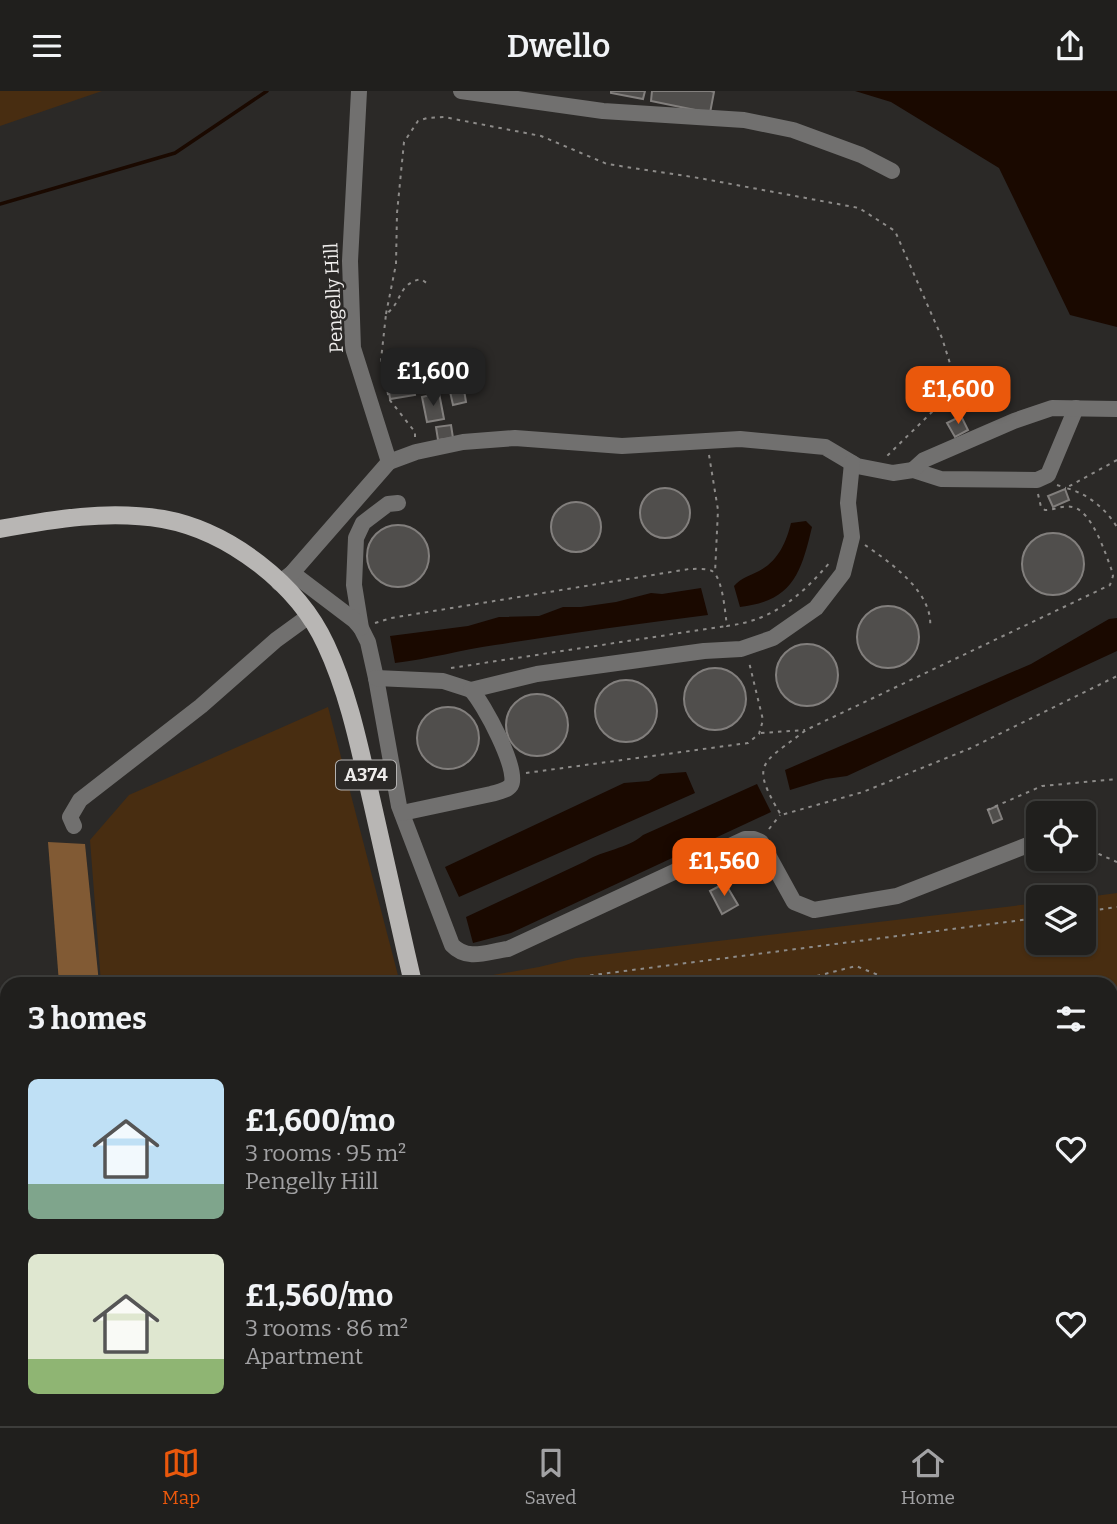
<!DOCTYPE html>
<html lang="en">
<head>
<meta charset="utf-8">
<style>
	:root { --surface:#201f1d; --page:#2d2c2a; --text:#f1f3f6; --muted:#a2a2a4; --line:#3d3d3b; --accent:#ea580c }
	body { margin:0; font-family:Bitter,serif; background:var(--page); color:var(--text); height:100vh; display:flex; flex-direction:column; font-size:26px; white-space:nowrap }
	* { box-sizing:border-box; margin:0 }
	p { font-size:23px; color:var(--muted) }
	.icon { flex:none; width:38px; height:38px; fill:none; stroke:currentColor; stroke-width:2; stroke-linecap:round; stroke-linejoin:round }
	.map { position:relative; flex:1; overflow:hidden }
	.sheet { position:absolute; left:0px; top:886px; width:1118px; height:450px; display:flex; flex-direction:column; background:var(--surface); border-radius:21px 21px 0 0; box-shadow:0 2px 5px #0004,0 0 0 2px var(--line) }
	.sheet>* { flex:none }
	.controls { position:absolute; left:1026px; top:710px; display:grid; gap:14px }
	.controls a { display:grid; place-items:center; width:70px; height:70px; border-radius:10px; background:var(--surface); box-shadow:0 2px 5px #0004,0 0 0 2px var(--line); font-size:35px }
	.price { position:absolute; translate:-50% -60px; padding:0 16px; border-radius:14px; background:var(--accent); color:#fff; font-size:23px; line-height:46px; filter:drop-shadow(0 2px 4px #0008) }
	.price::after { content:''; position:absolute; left:50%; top:42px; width:21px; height:16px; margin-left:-10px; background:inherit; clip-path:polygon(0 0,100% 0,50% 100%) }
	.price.current { background:#222; color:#fff }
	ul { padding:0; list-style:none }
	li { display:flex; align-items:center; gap:21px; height:175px; padding:0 28px }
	li span { display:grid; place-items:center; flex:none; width:196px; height:140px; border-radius:10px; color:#555 }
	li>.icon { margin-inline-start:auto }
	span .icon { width:84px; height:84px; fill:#fffc; stroke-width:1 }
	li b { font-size:30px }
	h2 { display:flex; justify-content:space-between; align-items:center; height:84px; padding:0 28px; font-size:30px }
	header { display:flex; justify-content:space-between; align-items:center; height:91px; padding:0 28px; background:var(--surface); font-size:32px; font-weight:600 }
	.tabs { display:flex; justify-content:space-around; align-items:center; height:98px; border-top:2px solid var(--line); background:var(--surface); font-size:19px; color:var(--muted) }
	.tabs a { display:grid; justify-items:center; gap:4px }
	.tabs .current { color:var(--accent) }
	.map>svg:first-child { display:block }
</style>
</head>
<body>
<header><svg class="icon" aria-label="menu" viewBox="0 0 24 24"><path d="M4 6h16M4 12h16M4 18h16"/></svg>Dwello<svg class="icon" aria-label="share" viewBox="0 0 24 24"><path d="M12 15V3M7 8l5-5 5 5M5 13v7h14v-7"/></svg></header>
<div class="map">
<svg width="1117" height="1335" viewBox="0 0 1117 1335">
	<rect width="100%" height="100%" fill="#2b2927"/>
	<g fill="#482d11">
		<polygon points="0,0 102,0 0,35"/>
		<polygon points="328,616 400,892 101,892 90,749 129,704"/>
		<polygon points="1117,802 1117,1178 1111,1171 1111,892 447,892 539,876 576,867 1038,812 1038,852 1083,852 1083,807 1080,807"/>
		<polygon points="685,1328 848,1328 858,1335 683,1335"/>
	</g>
	<g fill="#815a34">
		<polygon points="48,751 85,753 99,892 59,892"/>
		<polygon points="0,985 7,988 7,1066 0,1067"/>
		<polygon points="67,1328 174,1328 174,1335 69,1335"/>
	</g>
	<g fill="#1a0900">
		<polygon points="855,0 1117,0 1117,236 1070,224 999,77 891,11"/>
		<path d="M806 430 812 436C801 482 793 510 740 516L734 495C741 487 751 484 759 480 778 470 786 452 791 432Z"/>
		<path d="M701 497 708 524C636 533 566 543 495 554 461 559 429 568 395 572L390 545 468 535 499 526 539 525 563 516H581L616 511 651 502 662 503Z"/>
		<polygon points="1117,527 1117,560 847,685 826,688 790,699 785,679 1031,573 1109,528"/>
		<polygon points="686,681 695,702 459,806 445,776 624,692 649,690 660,683"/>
		<path d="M757 693 771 721 511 842 473 852 466 826 586 770C603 759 627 758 643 744Z"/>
	</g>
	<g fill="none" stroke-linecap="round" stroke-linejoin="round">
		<g stroke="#1a0900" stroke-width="3.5">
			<polyline points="0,113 175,62 267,0"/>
			<polyline points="0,1022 7,1027"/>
			<polyline points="124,1328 125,1335"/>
		</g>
	</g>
	<g fill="#504e4c" stroke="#827f7d" stroke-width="2">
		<polygon points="611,0 645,0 643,8 611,2"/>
		<polygon points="652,0 711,0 714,1 710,22 651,10"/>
		<polygon points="440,280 442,287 420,292 419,286"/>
		<polygon points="396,291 396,294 406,293 407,298 414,297 415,304 390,308 388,293"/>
		<polygon points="463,293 466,311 453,314 449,296"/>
		<polygon points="439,302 444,328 427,331 422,306"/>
		<polygon points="961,325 968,339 955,346 947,332"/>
		<polygon points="451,334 453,347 438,349 436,336"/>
		<circle cx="665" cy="422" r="25"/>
		<polygon points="1065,398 1069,409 1053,416 1048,405"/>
		<circle cx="576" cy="436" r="25"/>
		<circle cx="398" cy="465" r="31"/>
		<circle cx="1053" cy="473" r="31"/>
		<circle cx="888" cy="546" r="31"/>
		<circle cx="807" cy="584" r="31"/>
		<circle cx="715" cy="608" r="31"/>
		<circle cx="626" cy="620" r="31"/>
		<circle cx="537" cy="634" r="31"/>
		<circle cx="448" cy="647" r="31"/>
		<polygon points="997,715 1002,728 993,732 988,719"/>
		<polygon points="725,792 738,814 722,823 710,800"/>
		<polygon points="533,1328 558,1328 557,1335 533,1335"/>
		<polygon points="568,1328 644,1328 643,1335 563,1335 563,1332 568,1332"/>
		<polygon points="949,1328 961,1328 963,1335 935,1335 934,1331"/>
		<polygon points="1009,1328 1034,1328 1044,1335 1019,1335"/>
	</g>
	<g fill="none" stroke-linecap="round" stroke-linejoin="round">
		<g stroke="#8d8b89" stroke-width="2" stroke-dasharray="3.5 5" stroke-linecap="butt">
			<polyline points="386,223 396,173 397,122 404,51 418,30 427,27 444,26 541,45 607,73 699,87 859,117 895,140 942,247 953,282 946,305 935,318 886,366"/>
			<path d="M415 346V341L389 308 381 269 386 223C403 211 397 193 421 188L428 193"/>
			<polyline points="709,364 718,419 715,482"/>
			<path d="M1117 369 1066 397C1088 403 1105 417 1117 436"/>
			<polyline points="1057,394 1066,397"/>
			<path d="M1038 403 1041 416 1045 419C1054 419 1063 414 1072 416 1092 419 1106 464 1112 480L1113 485 1110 494 806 639C762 673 749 671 781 724L863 701 971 657 1117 585"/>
			<path d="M865 454C891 472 934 502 930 537"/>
			<path d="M375 532 391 527 689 478C696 478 706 477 712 480 723 487 725 522 727 535 774 529 801 505 831 470"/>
			<polyline points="451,577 726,535"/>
			<polyline points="761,642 805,639"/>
			<polyline points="526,682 748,652 759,643 763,629 749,571"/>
			<polyline points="987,719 1042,695 1117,688"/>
			<polyline points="769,738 780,724"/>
			<polyline points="1083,756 1117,771"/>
			<polyline points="1083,821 1117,816"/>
			<polyline points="531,892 1038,827"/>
			<polyline points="637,892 657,887 666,892"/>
			<polyline points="708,892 712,889 726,886 772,889 809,887 856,875 898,892"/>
			<polyline points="1111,920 1117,922"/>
			<polyline points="0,971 7,974"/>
			<polyline points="1111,1045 1117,1045"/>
			<polyline points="0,1115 7,1110"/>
			<polyline points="1111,1136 1117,1136"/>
			<polyline points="1111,1156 1117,1161"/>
			<polyline points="151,1328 153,1335"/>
			<polyline points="662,1335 663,1328"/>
		</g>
		<g stroke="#71706f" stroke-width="16">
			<polyline points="461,0 603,20 744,29 793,39 861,64 892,80"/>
			<polyline points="389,371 416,361 463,351 515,347 622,355 740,348 825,356 857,375 893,382 913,379 941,388 1037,389 1048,384 1076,317"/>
			<polyline points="913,379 924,369 1014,330 1052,317 1117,318"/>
			<path d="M398 412 388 413 363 432 356 447 354 494 361 537 368 551 376 587 399 715 452 854C468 871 489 860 508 858L745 748H754L761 751 794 811 814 819 897 805 1038 750"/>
			<polyline points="292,482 354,529 361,537"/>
			<polyline points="279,492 292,482 389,371 353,257 350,170 359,0"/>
			<polyline points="376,587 443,590 471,599"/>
			<path d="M402 722 491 703C497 701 507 700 511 694 520 680 483 611 471 599L537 583 704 560 741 558 773 547 816 517 843 482 852 446 848 412 852 372"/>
			<polyline points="74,735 70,726 80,709 201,615 276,549 309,525"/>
			<polyline points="0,1254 5,1255 7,1267"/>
			<polyline points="1111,1286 1117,1289"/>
			<polyline points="0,1327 13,1335"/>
			<polyline points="981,1329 990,1335"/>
			<polyline points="242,1335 243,1329"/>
		</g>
		<g stroke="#b8b6b4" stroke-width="18">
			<path d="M0 438C54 428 108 419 163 428 229 440 298 493 326 554 349 603 360 659 372 711 386 772 399 832 413 892"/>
			<polyline points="859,1328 869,1335"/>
		</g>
	</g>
	<g text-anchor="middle" stroke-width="5" stroke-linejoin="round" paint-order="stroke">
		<rect fill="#2b2927" stroke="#b4b2b1" stroke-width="2" x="336" y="669.5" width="60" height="29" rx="5"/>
		<g font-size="18" font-weight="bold" fill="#efedec">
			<text x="366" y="690">A374</text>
		</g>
		<g font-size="19" fill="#efedec" stroke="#2b2927">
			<text transform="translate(333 207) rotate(-93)" y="7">Pengelly Hill</text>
		</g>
	</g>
</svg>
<div class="controls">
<a><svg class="icon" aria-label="locate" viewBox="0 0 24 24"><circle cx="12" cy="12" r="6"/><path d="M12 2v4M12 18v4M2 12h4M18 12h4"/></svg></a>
<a><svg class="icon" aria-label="layers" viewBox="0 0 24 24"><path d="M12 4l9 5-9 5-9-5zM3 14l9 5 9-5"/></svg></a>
</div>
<b class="price current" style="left:433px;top:317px">£1,600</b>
<b class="price" style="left:958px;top:335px">£1,600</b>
<b class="price" style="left:724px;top:807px">£1,560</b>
<section class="sheet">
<h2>3 homes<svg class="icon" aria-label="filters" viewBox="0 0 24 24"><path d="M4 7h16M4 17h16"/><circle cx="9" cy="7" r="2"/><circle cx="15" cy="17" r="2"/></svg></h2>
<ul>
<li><span style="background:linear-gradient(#bfe0f5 75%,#7fa58c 0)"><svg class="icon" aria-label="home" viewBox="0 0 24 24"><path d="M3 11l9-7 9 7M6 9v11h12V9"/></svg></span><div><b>£1,600/mo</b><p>3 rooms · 95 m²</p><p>Pengelly Hill</p></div><svg class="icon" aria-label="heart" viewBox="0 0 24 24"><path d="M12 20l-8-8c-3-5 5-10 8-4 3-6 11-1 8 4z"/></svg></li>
<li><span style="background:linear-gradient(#dfe7d0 75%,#8fb573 0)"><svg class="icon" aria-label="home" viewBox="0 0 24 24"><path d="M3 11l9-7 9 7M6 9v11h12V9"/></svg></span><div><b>£1,560/mo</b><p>3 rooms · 86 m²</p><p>Apartment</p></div><svg class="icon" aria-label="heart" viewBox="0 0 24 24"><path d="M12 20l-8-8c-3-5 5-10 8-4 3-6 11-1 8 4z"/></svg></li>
</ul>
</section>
</div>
<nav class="tabs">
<a class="current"><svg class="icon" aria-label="map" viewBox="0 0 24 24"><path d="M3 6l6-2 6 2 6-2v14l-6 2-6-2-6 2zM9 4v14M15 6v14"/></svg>Map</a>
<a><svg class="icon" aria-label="saved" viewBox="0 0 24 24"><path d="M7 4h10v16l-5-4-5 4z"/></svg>Saved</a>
<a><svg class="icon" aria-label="home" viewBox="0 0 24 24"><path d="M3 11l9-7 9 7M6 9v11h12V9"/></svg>Home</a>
</nav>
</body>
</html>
